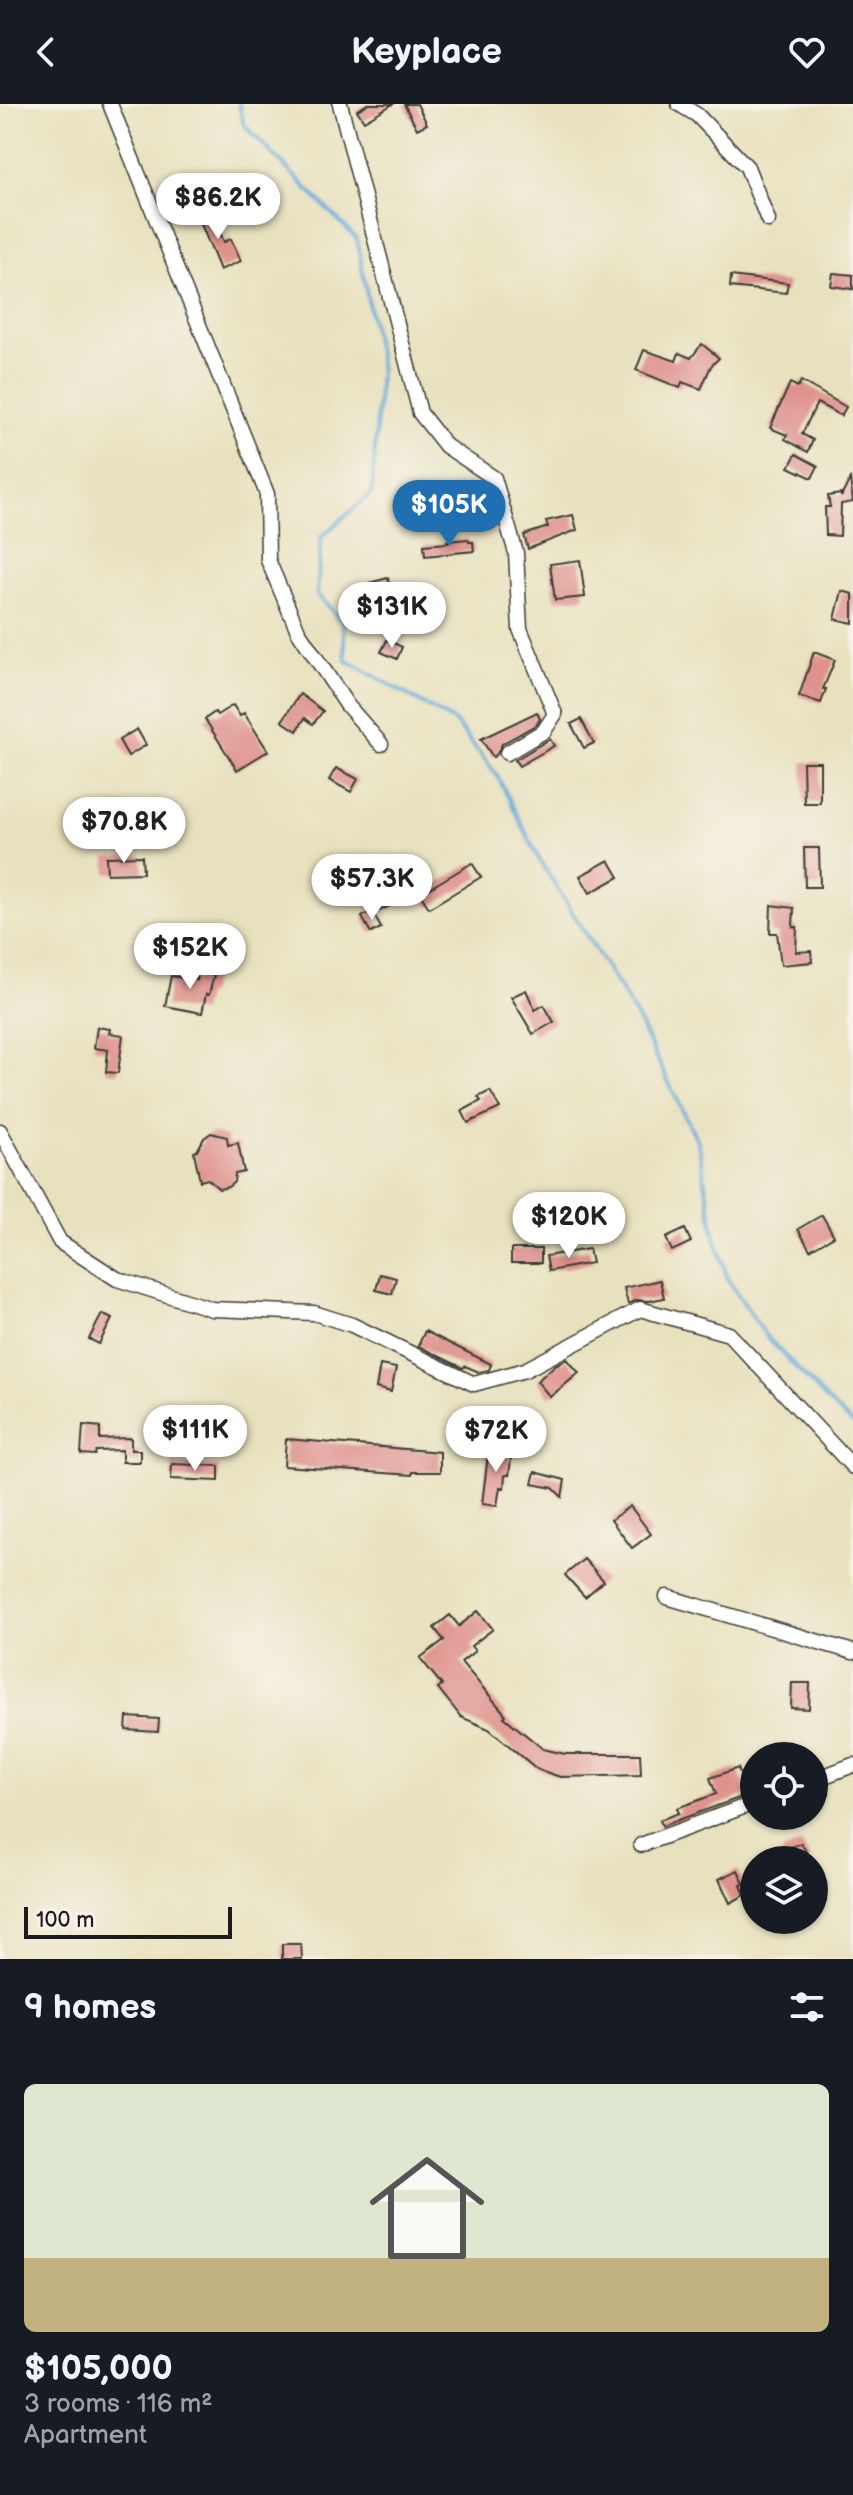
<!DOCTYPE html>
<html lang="en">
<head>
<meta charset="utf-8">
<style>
	:root { --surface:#171b24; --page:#242831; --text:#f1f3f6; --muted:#9ea1a6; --line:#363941; --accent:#1f6fb2 }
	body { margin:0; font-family:"Balsamiq Sans",sans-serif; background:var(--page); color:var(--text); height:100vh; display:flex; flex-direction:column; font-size:30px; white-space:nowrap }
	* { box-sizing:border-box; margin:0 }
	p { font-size:26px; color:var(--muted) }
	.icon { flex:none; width:44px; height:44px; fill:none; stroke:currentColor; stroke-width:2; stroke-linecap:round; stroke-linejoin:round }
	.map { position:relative; height:1855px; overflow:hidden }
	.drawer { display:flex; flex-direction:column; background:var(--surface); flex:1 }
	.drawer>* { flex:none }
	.buttons { position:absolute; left:740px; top:1638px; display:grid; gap:16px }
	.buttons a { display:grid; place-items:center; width:88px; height:88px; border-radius:50%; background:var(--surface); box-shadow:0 2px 6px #0004; font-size:40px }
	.scale { position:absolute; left:24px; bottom:20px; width:208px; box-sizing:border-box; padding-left:8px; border:4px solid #1c1c1c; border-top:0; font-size:22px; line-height:28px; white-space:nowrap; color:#1c1c1c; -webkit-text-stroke:6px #f7f3e8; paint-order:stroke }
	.price { position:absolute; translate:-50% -68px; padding:0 18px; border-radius:28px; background:#fff; color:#222; font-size:26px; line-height:52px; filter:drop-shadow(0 2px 4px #0008) }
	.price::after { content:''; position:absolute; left:50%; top:48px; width:24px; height:18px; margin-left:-12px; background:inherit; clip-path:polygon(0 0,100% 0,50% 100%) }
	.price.active { background:var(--accent); color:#fff }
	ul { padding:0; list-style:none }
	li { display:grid; align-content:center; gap:16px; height:424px; padding:0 24px }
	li+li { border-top:2px solid var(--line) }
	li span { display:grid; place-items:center; height:248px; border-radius:12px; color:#555 }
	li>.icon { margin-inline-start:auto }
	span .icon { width:144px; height:144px; fill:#fffc; stroke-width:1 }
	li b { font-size:34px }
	h2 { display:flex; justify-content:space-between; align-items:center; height:96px; padding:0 24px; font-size:34px }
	header { display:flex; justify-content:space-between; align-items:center; height:104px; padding:0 24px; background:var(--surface); font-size:36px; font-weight:700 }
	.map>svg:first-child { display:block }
</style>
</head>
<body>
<header><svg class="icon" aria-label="back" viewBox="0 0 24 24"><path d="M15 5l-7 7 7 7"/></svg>Keyplace<svg class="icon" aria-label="heart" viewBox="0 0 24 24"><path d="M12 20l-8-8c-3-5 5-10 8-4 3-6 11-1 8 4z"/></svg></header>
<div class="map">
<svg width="853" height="1855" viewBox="0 0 853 1855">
	<rect width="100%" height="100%" fill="#f7f3e8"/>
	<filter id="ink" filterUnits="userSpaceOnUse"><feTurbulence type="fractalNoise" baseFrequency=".0125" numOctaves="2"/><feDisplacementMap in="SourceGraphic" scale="16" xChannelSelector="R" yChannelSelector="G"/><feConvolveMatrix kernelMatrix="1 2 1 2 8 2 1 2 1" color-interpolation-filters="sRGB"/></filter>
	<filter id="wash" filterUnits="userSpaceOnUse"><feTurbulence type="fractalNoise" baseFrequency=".006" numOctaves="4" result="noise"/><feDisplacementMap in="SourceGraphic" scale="32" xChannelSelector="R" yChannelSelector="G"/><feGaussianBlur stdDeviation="1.8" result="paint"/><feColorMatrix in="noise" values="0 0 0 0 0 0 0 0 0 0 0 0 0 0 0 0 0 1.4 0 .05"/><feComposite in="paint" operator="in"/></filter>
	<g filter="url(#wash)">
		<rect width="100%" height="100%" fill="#e8e1be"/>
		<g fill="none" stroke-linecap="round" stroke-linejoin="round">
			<polyline stroke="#60a7d7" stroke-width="4" points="239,0 244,21 357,135 380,264 372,389 321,433 317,491 343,518 346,556 455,618 497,671 539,755 632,904 698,1038 715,1133 728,1176 766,1232 834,1303 853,1320"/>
		</g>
		<g id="blocks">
			<g fill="#df918c">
				<polygon points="368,0 393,0 364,17 357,6"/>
				<polygon points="404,0 417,0 427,20 417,25"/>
				<polygon points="209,103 224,138 231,135 241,157 220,166 196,108"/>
				<polygon points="833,169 853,171 853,185 831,182"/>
				<polygon points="731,172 788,179 786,189 730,183"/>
				<polygon points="702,240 719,254 711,262 701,285 682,278 680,284 636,266 644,246 676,257 679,249 691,254"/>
				<polygon points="801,277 846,303 841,312 817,299 802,330 813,336 808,348 785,335 787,331 770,324 790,279 798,283"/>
				<polygon points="796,350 818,362 812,374 789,363"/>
				<polygon points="850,375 853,398 841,400 840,432 826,431 825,403 830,403 828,392 841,390 841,393"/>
				<polygon points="573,411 577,426 528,445 524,431 548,423 546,417"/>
				<polygon points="468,435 469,438 473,438 474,447 425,452 424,441 448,439 447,437"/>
				<polygon points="580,456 585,493 555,496 550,460"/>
				<polygon points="388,474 397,518 363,524 359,504 375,501 369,479"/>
				<polygon points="842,487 853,490 853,519 835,515"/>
				<polygon points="387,536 402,543 397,555 381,548"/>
				<polygon points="814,548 835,556 823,585 826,585 821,599 799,592"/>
				<polygon points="300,590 323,607 313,620 305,614 297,627 282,617"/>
				<polygon points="233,601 240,612 244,609 268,647 237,666 205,615 215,608 217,611"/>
				<polygon points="537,608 540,615 537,620 502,640 497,650 493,653 481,635"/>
				<polygon points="581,615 594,639 584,644 571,620"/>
				<polygon points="137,625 146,641 128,652 119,636"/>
				<polygon points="550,635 554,642 519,662 515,656"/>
				<polygon points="803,658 820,658 820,699 804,699"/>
				<polygon points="336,664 358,675 351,688 329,676"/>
				<polygon points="125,701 127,709 141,706 145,722 118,729 112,704"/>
				<polygon points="804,744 819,744 820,783 805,783"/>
				<polygon points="142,752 143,769 107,770 106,753"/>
				<polygon points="609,756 619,773 590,789 580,772"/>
				<polygon points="472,759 481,773 429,804 420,790"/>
				<polygon points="387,780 393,795 388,797 390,802 377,808 369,787"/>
				<polygon points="771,801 794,804 793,823 797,823 796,848 811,847 812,858 781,861 777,829 770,829"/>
				<polygon points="372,807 381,824 371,829 362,813"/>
				<polygon points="199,863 215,867 209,891 206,890 202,909 165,902 171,872 197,876"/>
				<polygon points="526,886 535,906 544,901 554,918 533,930 511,893"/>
				<polygon points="97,923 110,925 109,929 123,931 118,969 106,968 108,946 94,944"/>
				<polygon points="490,987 500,1004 468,1019 462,1007 481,997 478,993"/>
				<polygon points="211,1029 227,1033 228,1041 238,1039 244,1068 235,1070 234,1078 228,1083 219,1085 208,1075 200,1077 194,1048 197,1047 204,1034"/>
				<polygon points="822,1111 834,1132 810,1146 798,1125"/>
				<polygon points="685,1125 691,1138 672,1147 666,1134"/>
				<rect x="511" y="1145" width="30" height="14"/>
				<polygon points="589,1145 592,1159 549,1167 546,1152"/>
				<polygon points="380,1170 396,1174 392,1190 376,1186"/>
				<polygon points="660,1176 664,1194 649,1197 636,1196 628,1200 624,1184"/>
				<polygon points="102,1210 112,1215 99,1240 89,1235"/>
				<polygon points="425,1227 491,1260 489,1266 479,1268 465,1262 463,1264 418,1242"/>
				<polygon points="567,1255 579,1269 550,1293 537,1277 555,1261"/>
				<polygon points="380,1261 396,1264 391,1288 376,1284"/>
				<polygon points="494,1309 513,1320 508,1330 488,1319"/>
				<polygon points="83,1321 100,1323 100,1335 131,1334 131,1346 140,1346 140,1358 122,1358 122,1346 96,1347 95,1351 81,1350"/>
				<polygon points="286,1335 440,1348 440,1368 412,1368 412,1371 284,1362"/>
				<polygon points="489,1343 512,1347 509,1371 505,1371 504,1384 500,1383 497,1402 482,1400"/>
				<polygon points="172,1360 219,1362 219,1377 171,1375"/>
				<polygon points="535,1368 565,1376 562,1393 553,1384 532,1380"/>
				<polygon points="630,1402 651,1430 632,1444 611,1416"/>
				<polygon points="584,1455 604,1477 585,1493 565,1471"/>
				<polygon points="478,1507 493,1525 471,1542 475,1547 461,1558 506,1611 504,1613 543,1645 565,1650 640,1650 641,1671 560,1673 537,1665 489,1625 461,1613 438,1584 442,1581 420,1554 444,1536 434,1524 450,1511 459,1522"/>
				<polygon points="792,1579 810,1579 809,1605 791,1604"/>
				<polygon points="127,1613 159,1615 158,1628 126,1626"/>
				<polygon points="738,1664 747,1691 662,1722 660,1716 679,1709 677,1704 716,1690 710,1674"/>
				<polygon points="801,1739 811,1756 785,1756 782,1747"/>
				<polygon points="738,1766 744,1780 741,1781 745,1791 730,1799 719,1775"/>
				<polygon points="282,1840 301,1840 302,1855 282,1855"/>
			</g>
		</g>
	</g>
	<g filter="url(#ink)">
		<use href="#blocks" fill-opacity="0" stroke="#3b3a34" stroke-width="2"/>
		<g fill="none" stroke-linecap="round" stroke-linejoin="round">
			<defs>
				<g id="street">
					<polyline points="110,0 267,390 268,456 298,527 347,601 381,640"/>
					<polyline points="340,0 420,309 446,342 494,374 516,449 520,525 555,610 544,627 507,649"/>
					<polyline points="679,0 697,11 747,63 768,116"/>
					<polyline points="0,1027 60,1138 117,1175 212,1205 314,1209 352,1221 474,1280 525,1266 640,1205 729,1230 853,1363"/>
					<polyline points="667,1493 853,1548"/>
					<polyline points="814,1676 853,1661"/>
					<polyline points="641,1741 754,1699"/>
				</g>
			</defs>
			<use href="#street" stroke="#3b3a34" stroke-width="17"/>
			<use href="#street" stroke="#fff" stroke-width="14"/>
		</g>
	</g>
</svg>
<div class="buttons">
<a><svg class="icon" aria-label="locate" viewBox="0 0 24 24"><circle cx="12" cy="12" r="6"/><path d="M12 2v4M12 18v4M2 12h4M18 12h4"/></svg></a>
<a><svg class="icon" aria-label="layers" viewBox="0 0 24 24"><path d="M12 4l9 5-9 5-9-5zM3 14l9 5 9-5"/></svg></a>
</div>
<div class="scale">100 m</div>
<b class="price" style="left:218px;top:137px">$86.2K</b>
<b class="price active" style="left:449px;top:444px">$105K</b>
<b class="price" style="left:392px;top:546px">$131K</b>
<b class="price" style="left:124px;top:761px">$70.8K</b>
<b class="price" style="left:372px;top:818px">$57.3K</b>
<b class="price" style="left:190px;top:887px">$152K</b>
<b class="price" style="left:569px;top:1156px">$120K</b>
<b class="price" style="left:195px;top:1369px">$111K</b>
<b class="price" style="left:496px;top:1370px">$72K</b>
</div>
<section class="drawer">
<h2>9 homes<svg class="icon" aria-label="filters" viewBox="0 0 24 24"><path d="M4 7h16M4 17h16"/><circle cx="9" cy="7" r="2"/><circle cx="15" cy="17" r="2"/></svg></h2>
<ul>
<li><span style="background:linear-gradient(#dfe7d0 70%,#c2b280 0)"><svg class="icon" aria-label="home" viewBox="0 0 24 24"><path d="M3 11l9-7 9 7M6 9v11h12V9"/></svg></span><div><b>$105,000</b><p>3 rooms · 116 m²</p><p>Apartment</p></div></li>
</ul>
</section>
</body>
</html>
